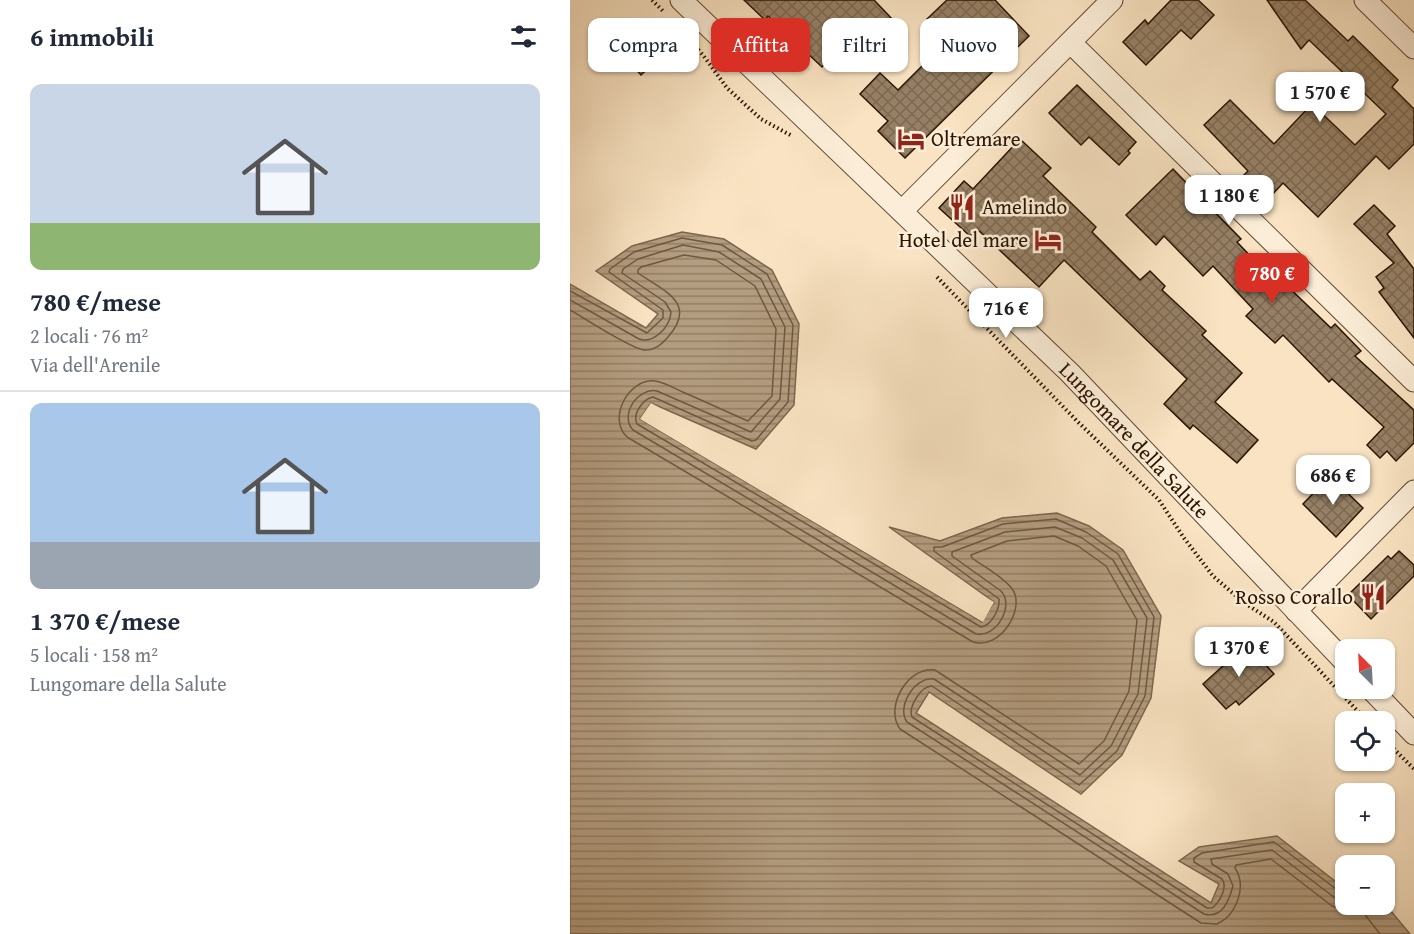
<!DOCTYPE html>
<html lang="it">
<head>
<meta charset="utf-8">
<style>
	:root { --surface:#fff; --page:#f6f6f7; --text:#1f2937; --muted:#747a83; --line:#e0e1e3; --accent:#d93025 }
	body { margin:0; font-family:"Gentium Book Plus",serif; background:var(--page); color:var(--text); height:100vh; display:flex; flex-direction:column; font-size:22px; white-space:nowrap }
	* { box-sizing:border-box; margin:0 }
	p { font-size:20px; color:var(--muted) }
	.icon { flex:none; width:33px; height:33px; fill:none; stroke:currentColor; stroke-width:2; stroke-linecap:round; stroke-linejoin:round }
	.map { position:relative; flex:1; overflow:hidden }
	.drawer { display:flex; flex-direction:column; background:var(--surface); width:570px }
	.drawer>* { flex:none }
	.top-card { position:absolute; left:18px; top:18px; width:570px; height:54px; display:flex; gap:12px }
	.needle { width:39px; rotate:336deg }
	.buttons { position:absolute; left:765px; top:639px; display:grid; gap:12px }
	.buttons a { display:grid; place-items:center; width:60px; height:60px; border-radius:12px; background:var(--surface); box-shadow:0 2px 4px #0004; font-size:30px }
	.price { position:absolute; translate:-50% -51px; padding:0 14px; border-radius:12px; background:#fff; color:#222; font-size:20px; line-height:39px; filter:drop-shadow(0 2px 3px #0008) }
	.price::after { content:''; position:absolute; left:50%; top:36px; width:18px; height:14px; margin-left:-9px; background:inherit; clip-path:polygon(0 0,100% 0,50% 100%) }
	.price.current { background:var(--accent); color:#fff }
	ul { padding:0; list-style:none }
	li { display:grid; align-content:center; gap:12px; height:318px; padding:0 30px }
	li+li { border-top:2px solid var(--line) }
	li span { display:grid; place-items:center; height:186px; border-radius:12px; color:#555 }
	li>.icon { margin-inline-start:auto }
	span .icon { width:108px; height:108px; fill:#fffc; stroke-width:1 }
	li b { font-size:26px }
	h2 { display:flex; justify-content:space-between; align-items:center; height:72px; padding:0 30px; font-size:26px }
	.pill { padding:0 21px; border-radius:12px; background:var(--surface); box-shadow:0 2px 4px #0004; font-size:21px; line-height:54px }
	.pill.current { background:var(--accent); color:#fff }
	main { display:flex; flex:1; min-height:0 }
	.map>svg:first-child { display:block }
</style>
</head>
<body>
<main>
<section class="drawer">
<h2>6 immobili<svg class="icon" aria-label="filters" viewBox="0 0 24 24"><path d="M4 7h16M4 17h16"/><circle cx="9" cy="7" r="2"/><circle cx="15" cy="17" r="2"/></svg></h2>
<ul>
<li><span style="background:linear-gradient(#c9d6e8 75%,#8fb573 0)"><svg class="icon" aria-label="home" viewBox="0 0 24 24"><path d="M3 11l9-7 9 7M6 9v11h12V9"/></svg></span><div><b>780 €/mese</b><p>2 locali · 76 m²</p><p>Via dell'Arenile</p></div></li>
<li><span style="background:linear-gradient(#a9c7e8 75%,#9aa5b1 0)"><svg class="icon" aria-label="home" viewBox="0 0 24 24"><path d="M3 11l9-7 9 7M6 9v11h12V9"/></svg></span><div><b>1 370 €/mese</b><p>5 locali · 158 m²</p><p>Lungomare della Salute</p></div></li>
</ul>
</section>
<div class="map">
<svg width="844" height="934" viewBox="0 0 844 934">
	<defs>
		<pattern id="water-rules" width="6" height="5" patternUnits="userSpaceOnUse" patternTransform="scale(1.5)"><rect width="6" height="5" fill="#b39d80"/><path d="M0 2.5h6" fill="none" stroke="#927f66"/></pattern>
		<pattern id="building-cross-hatch" width="8" height="8" patternUnits="userSpaceOnUse" patternTransform="scale(1.5)"><rect width="8" height="8" fill="#968065"/><path d="M0 0l8 8M0 8l8-8" fill="none" stroke="#7b6851"/></pattern>
	</defs>
	<rect width="100%" height="100%" fill="#f9e3c2"/>
	<filter id="stains"><feTurbulence type="fractalNoise" baseFrequency=".00333" numOctaves="4"/><feColorMatrix values="0 0 0 0 .2 0 0 0 0 .09 0 0 0 0 .02 0 0 0 .5 -.17"/></filter>
	<radialGradient id="worn" r=".72"><stop offset=".6" stop-color="#630" stop-opacity="0"/><stop offset="1" stop-color="#630" stop-opacity=".3"/></radialGradient>
	<polygon fill="url(#water-rules)" stroke="#7d664d" stroke-width="1.5" points="112,232 154,239 202,270 229,324 224,405 186,449 81,403 70,419 412,622 424,602 319,527 370,541 432,518 487,513 519,526 553,550 591,616 581,698 552,755 511,794 359,692 346,713 641,903 649,884 609,861 629,847 707,836 775,889 776,904 815,904 840,934 0,934 0,284 76,328 88,314 26,271 62,246"/>
	<polygon fill="#f9e3c2" points="81,403 104,416 82,407 74,418 411,618 420,603 397,587 424,602 413,622 70,419"/>
	<g fill="none" stroke-linecap="round" stroke-linejoin="round">
		<g stroke="#6f5840" stroke-width="1.5">
			<path d="M0 291 77 333 93 318V310L39 272 40 269 64 252 112 238 152 245 197 274 223 325 218 402 186 440 182 441 83 397C73 399 62 414 67 424L411 627C421 626 430 609 429 599L364 551V547H372L433 524 486 519 516 532 548 554 584 617 575 696 547 751 509 785 362 686C351 686 338 707 342 717L637 908H642C650 902 658 887 652 879L624 862V858L632 853 704 842 770 892 776 893"/>
			<path d="M0 300 69 339C84 344 100 327 101 312L95 302 52 273 53 269 68 259 113 245 149 252 191 279 215 327 210 399 181 432 87 391C68 387 49 415 63 430L406 634C426 638 445 606 431 591L382 556V552L435 532 485 527 512 538 543 560 577 618 568 694 541 746 510 775 364 679C345 676 326 707 337 722L634 914C652 919 659 901 663 886L658 874 642 864 641 859 702 850 765 898 776 900"/>
			<path d="M0 310C14 318 61 349 74 350 84 351 91 345 98 337 128 303 94 291 68 273V270L71 267 114 255 146 260 185 286 206 329 202 396 178 421C157 412 136 402 115 393 105 389 95 382 85 381 59 378 37 418 57 437L403 642C430 650 455 610 443 590 434 577 414 567 402 558L401 555 437 541 484 536 508 546 536 566 567 620 559 691 534 741 509 764 365 670C338 666 314 707 330 729L631 923 647 924C667 915 677 886 665 868L666 865 701 859 762 906 776 910 791 905 796 916 810 934"/>
		</g>
	</g>
	<g fill="url(#building-cross-hatch)" stroke="#2b1400" stroke-width="1.5">
		<polygon points="174,0 304,0 324,21 293,51 279,37 252,67 198,16 195,20"/>
		<polygon points="377,0 425,0 459,36 335,158 308,131 318,121 290,94 310,73 328,90 378,40 357,19"/>
		<polygon points="601,0 628,0 644,15 621,39 611,30 576,65 553,42 575,20 578,24"/>
		<polygon points="697,0 735,0 778,41 783,36 828,80 822,87 844,109 844,144 819,169 806,156 748,217 713,183 698,199 673,176 678,171 634,125 660,100 704,144 742,104 785,145 816,114 739,40 731,49"/>
		<polygon points="66,41 85,62 71,75 52,54"/>
		<polygon points="507,85 566,142 558,151 560,153 549,165 519,137 511,145 479,113"/>
		<polygon points="450,139 481,168 473,176 526,227 522,232 570,280 580,271 595,286 592,290 636,331 632,335 672,373 645,402 688,440 667,463 623,425 620,429 594,404 617,379 494,260 469,287 407,229 400,236 369,208 394,181 403,189"/>
		<polygon points="603,169 671,239 667,242 707,284 711,280 761,328 765,324 791,351 785,356 844,410 844,443 826,461 817,451 810,458 797,445 814,427 762,379 759,382 713,335 705,343 676,316 683,309 643,266 633,276 594,236 586,245 556,215"/>
		<polygon points="804,205 825,226 817,234 844,269 844,338 809,292 814,288 806,277 824,263 784,224"/>
		<polygon points="760,476 793,508 766,537 733,504"/>
		<polygon points="829,551 844,565 844,576 801,619 778,595 818,556 821,559"/>
		<polygon points="677,644 704,674 669,705 666,701 656,709 633,684"/>
	</g>
	<g fill="none" stroke-linecap="round" stroke-linejoin="round">
		<defs>
			<g id="minor">
				<path id="s1" d="M111 0 500 373 776 663"/>
				<polyline points="795,0 844,48"/>
				<polyline points="501,43 844,381"/>
				<polyline points="332,211 542,0"/>
				<polyline points="726,611 844,491"/>
				<polyline points="800,688 844,734"/>
			</g>
		</defs>
		<use href="#minor" stroke="#5e4830" stroke-width="23"/>
		<g stroke="#2b1400" stroke-width="4" stroke-dasharray="1.5 3" stroke-linecap="butt">
			<polyline points="82,0 94,12"/>
			<polyline points="113,33 133,55 157,88 191,119 222,136"/>
			<polyline points="367,277 508,422 589,500 614,538 643,576 673,602 704,622 798,722"/>
			<polyline points="814,739 844,769"/>
		</g>
		<use href="#minor" stroke="#fbedd7" stroke-width="21"/>
	</g>
	<defs>
		<symbol id="hotel-bare" viewBox="-9 -9 18 18"><path d="M-6-4.5h1.5V1H6V5H4.5V3h-9V5H-6ZM-4 0a1.8 1.8 0 1 1 3.6 0ZM.5 0V-2.5h3Q6-2.5 6 0Z" fill="#8f2418" stroke="#fbedd7" stroke-width="2.5" paint-order="stroke"/></symbol>
		<symbol id="restaurant-bare" viewBox="-9 -9 18 18"><path d="M-5-6h1v4h1v-4h1v4h1v-4h1v5L-1.5 .5V6h-2V.5L-5-1ZM5-6V6H3V1.5H1.5Q1.5-4 5-6Z" fill="#8f2418" stroke="#fbedd7" stroke-width="2.5" paint-order="stroke"/></symbol>
	</defs>
	<g fill-rule="evenodd">
		<use href="#hotel-bare" x="322" y="120" width="38" height="38"/>
		<use href="#restaurant-bare" x="373" y="188" width="38" height="38"/>
		<use href="#hotel-bare" x="459" y="221" width="38" height="38"/>
		<use href="#restaurant-bare" x="784" y="578" width="38" height="38"/>
	</g>
	<g text-anchor="middle" stroke-width="5" stroke-linejoin="round" paint-order="stroke">
		<g font-size="21" fill="#2b1400" stroke="#fbedd7" text-anchor="start">
			<text x="361" y="146">Oltremare</text>
			<text x="412" y="214">Amelindo</text>
			<text x="458" y="247" text-anchor="end">Hotel del mare</text>
			<text x="783" y="604" text-anchor="end">Rosso Corallo</text>
		</g>
		<g font-size="21" fill="#2b1400" stroke="#fbedd7">
			<text dy="7" stroke="none"><textPath href="#s1" startOffset="632">Lungomare della Salute</textPath></text>
		</g>
	</g>
	<rect width="100%" height="100%" filter="url(#stains)"/>
	<rect width="100%" height="100%" fill="url(#worn)"/>
</svg>
<div class="buttons">
<a><svg class="needle" viewBox="-14 -14 28 28"><path d="M0-13l5 13h-10z" fill="#e53935"/><path d="M0 13l5-13h-10z" fill="#747a83"/></svg></a>
<a><svg class="icon" aria-label="locate" viewBox="0 0 24 24"><circle cx="12" cy="12" r="6"/><path d="M12 2v4M12 18v4M2 12h4M18 12h4"/></svg></a>
<a>+</a>
<a>−</a>
</div>
<b class="price" style="left:750px;top:123px">1 570 €</b>
<b class="price" style="left:659px;top:226px">1 180 €</b>
<b class="price current" style="left:702px;top:304px">780 €</b>
<b class="price" style="left:436px;top:339px">716 €</b>
<b class="price" style="left:763px;top:506px">686 €</b>
<b class="price" style="left:669px;top:678px">1 370 €</b>
<div class="top-card">
<a class="pill">Compra</a>
<a class="pill current">Affitta</a>
<a class="pill">Filtri</a>
<a class="pill">Nuovo</a>
</div>
</div>
</main>
</body>
</html>
